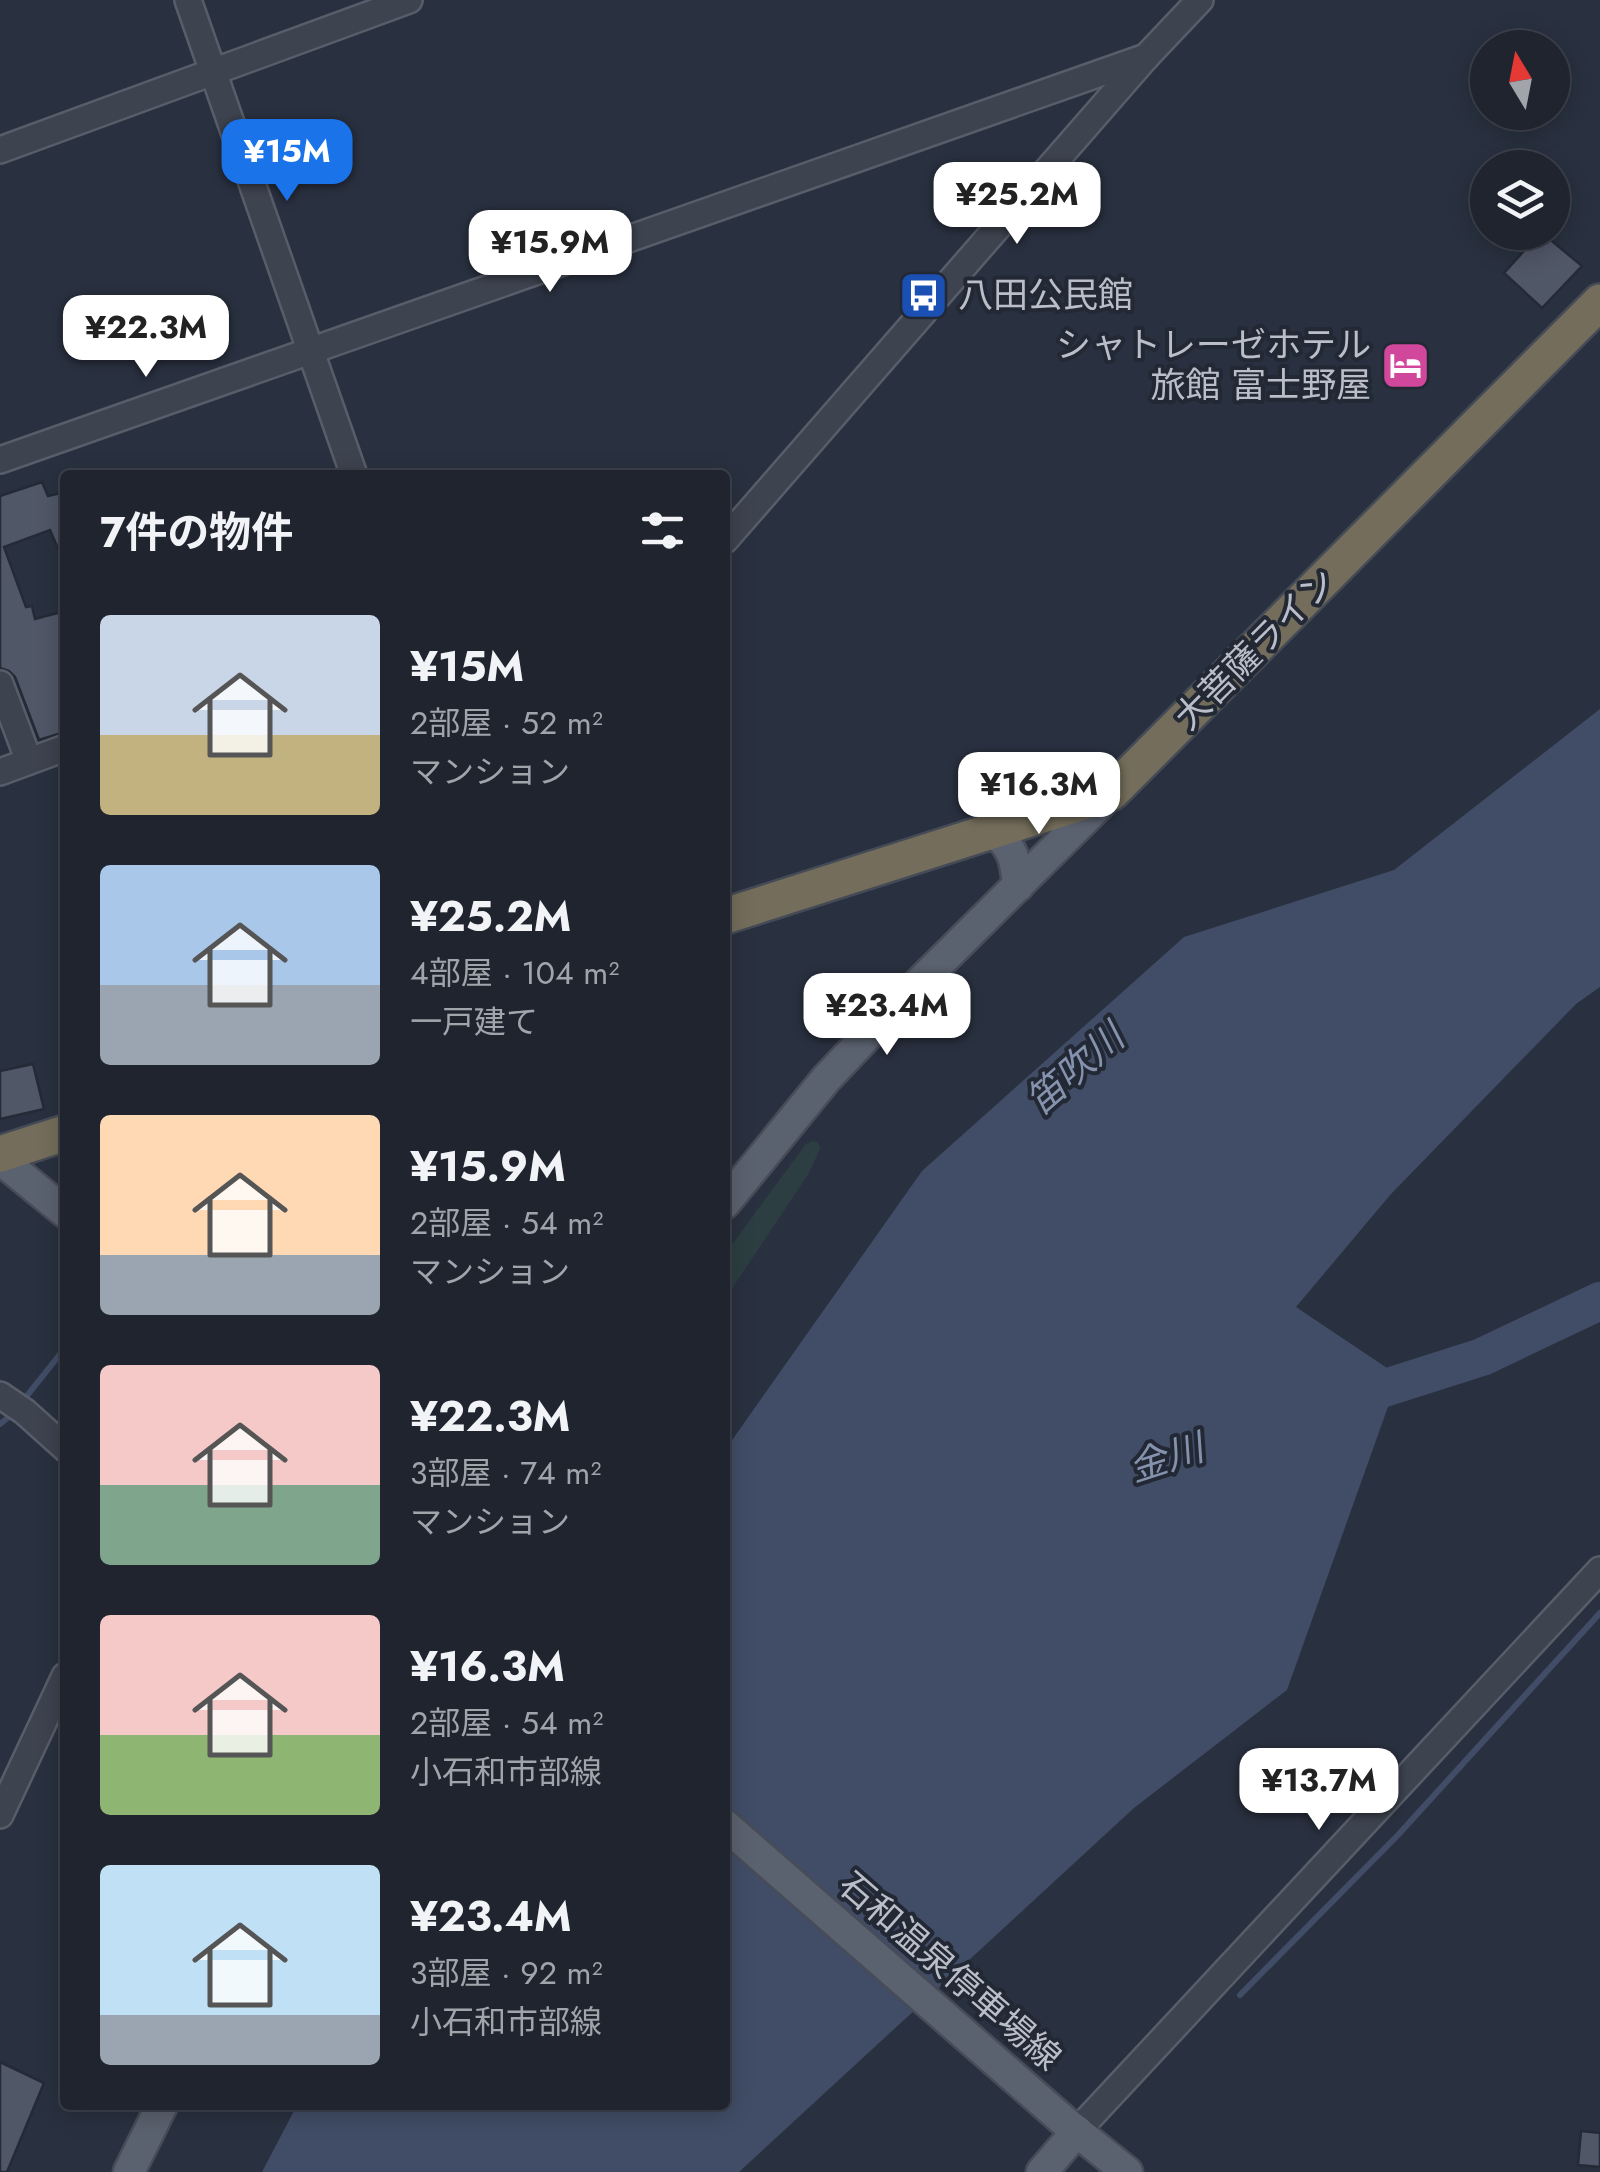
<!DOCTYPE html>
<html lang="ja">
<head>
<meta charset="utf-8">
<style>
	:root { --surface:#1f242f; --page:#272c37; --text:#f1f3f6; --muted:#a1a4aa; --line:#3c414b; --accent:#1a73e8 }
	body { margin:0; font-family:Jost,"Noto Sans JP",sans-serif; background:var(--page); color:var(--text); height:100vh; display:flex; flex-direction:column; font-size:38px; white-space:nowrap }
	* { box-sizing:border-box; margin:0 }
	p { font-size:32px; color:var(--muted) }
	.icon { flex:none; width:55px; height:55px; fill:none; stroke:currentColor; stroke-width:2; stroke-linecap:round; stroke-linejoin:round }
	.map { position:relative; flex:1; overflow:hidden }
	.drawer { position:absolute; left:60px; top:470px; width:670px; height:1640px; display:flex; flex-direction:column; background:var(--surface); border-radius:10px; box-shadow:0 5px 25px #0003,0 0 0 2px var(--line) }
	.drawer>* { flex:none }
	.needle { width:65px; rotate:350deg }
	.fabs { position:absolute; left:1470px; top:30px; display:grid; gap:20px }
	.fabs a { display:grid; place-items:center; width:100px; height:100px; border-radius:50%; background:var(--surface); box-shadow:0 5px 25px #0003,0 0 0 2px var(--line); font-size:50px }
	.price { position:absolute; translate:-50% -85px; padding:0 22px; border-radius:20px; background:#fff; color:#222; font-size:32px; line-height:65px; filter:drop-shadow(0 2px 5px #0008) }
	.price::after { content:''; position:absolute; left:50%; top:60px; width:30px; height:22px; margin-left:-15px; background:inherit; clip-path:polygon(0 0,100% 0,50% 100%) }
	.price.selected { background:var(--accent); color:#fff }
	ul { padding:0; list-style:none }
	li { display:flex; align-items:center; gap:30px; height:250px; padding:0 40px }
	li span { display:grid; place-items:center; flex:none; width:280px; height:200px; border-radius:10px; color:#555 }
	li>.icon { margin-inline-start:auto }
	span .icon { width:120px; height:120px; fill:#fffc; stroke-width:1 }
	li b { font-size:42px }
	h2 { display:flex; justify-content:space-between; align-items:center; height:120px; padding:0 40px; font-size:42px }
	.map>svg:first-child { display:block }
</style>
</head>
<body>
<div class="map">
<svg width="1600" height="2172" viewBox="0 0 1600 2172">
	<rect width="100%" height="100%" fill="#29303f"/>
	<polygon fill="#2c3e41" points="812,1141 818,1142 820,1149 809,1173 725,1299 725,1254 805,1145"/>
	<polygon fill="#414d66" points="1600,709 1600,987 1576,1004 1391,1194 1296,1307 1399,1376 1287,1690 1134,1808 739,2172 262,2172 297,2105 725,2105 725,1450 922,1171 1184,937 1394,870"/>
	<g fill="none" stroke-linecap="round" stroke-linejoin="round">
		<g stroke="#414d66" stroke-width="6">
			<polyline points="22,1402 65,1348"/>
			<polyline points="0,1424 15,1412"/>
			<polyline points="1240,1995 1398,1835 1600,1613"/>
		</g>
		<polyline stroke="#414d66" stroke-width="38" points="1347,1400 1482,1357 1600,1301"/>
	</g>
	<g fill="#505767" stroke="#242a36" stroke-width="2.5">
		<polygon points="1541,232 1582,266 1542,308 1504,273"/>
		<polygon points="42,482 48,496 65,492 65,565 50,530 4,547 26,607 32,606 35,619 65,611 65,732 39,740 15,677 9,671 0,668 0,496"/>
		<polygon points="33,1064 44,1109 0,1119 0,1071"/>
		<polygon points="0,2062 44,2083 7,2172 0,2172"/>
		<polygon points="1581,2131 1600,2133 1600,2167 1578,2165"/>
	</g>
	<g fill="none" stroke-linecap="round" stroke-linejoin="round">
		<defs>
			<g id="minor">
				<polyline points="188,0 354,475"/>
				<polyline points="0,150 409,0"/>
				<polyline points="0,460 1146,57"/>
				<polyline points="725,540 1146,57 1200,0"/>
				<polyline points="0,684 29,761"/>
				<polyline points="0,772 65,748"/>
				<polyline points="0,1395 25,1412 65,1448"/>
				<polyline points="0,1815 65,1676"/>
				<polyline points="1077,2131 1600,1570"/>
			</g>
			<g id="major">
				<path d="M990 831C1013 843 1016 862 1018 886"/>
				<polyline points="0,1159 65,1212"/>
				<polyline points="725,1203 826,1079 881,1021 1111,793"/>
				<polyline points="725,1825 1064,2121 1127,2172"/>
				<polyline points="129,2172 162,2105"/>
				<polyline points="1042,2172 1077,2131"/>
			</g>
			<g id="highway">
				<polyline points="725,916 1111,793 1600,302"/>
				<polyline points="0,1154 65,1133"/>
			</g>
		</defs>
		<use href="#minor" stroke="#585e69" stroke-width="30"/>
		<use href="#major" stroke="#474c58" stroke-width="35"/>
		<use href="#highway" stroke="#454b56" stroke-width="40"/>
		<use href="#minor" stroke="#3d434f" stroke-width="25"/>
		<use href="#major" stroke="#5b626f" stroke-width="30"/>
		<use href="#highway" stroke="#746d5b" stroke-width="35"/>
	</g>
	<defs>
		<symbol id="bus-square" viewBox="-11 -11 22 22"><rect x="-9" y="-9" width="18" height="18" rx="4" fill="#1a4fb4" stroke="#222834"/><path d="M-5-6H5V4H4V6H2V4H-2V6H-4V4H-5ZM-3.5-4V0h7V-4ZM-3.5 1.2v1.5H-2V1.2ZM2 1.2v1.5H3.5V1.2Z" fill="#fff"/></symbol>
		<symbol id="hotel-square" viewBox="-11 -11 22 22"><rect x="-9" y="-9" width="18" height="18" rx="4" fill="#d1479c" stroke="#222834"/><path d="M-6-4.5h1.5V1H6V5H4.5V3h-9V5H-6ZM-4 0a1.8 1.8 0 1 1 3.6 0ZM.5 0V-2.5h3Q6-2.5 6 0Z" fill="#fff"/></symbol>
	</defs>
	<g fill-rule="evenodd">
		<use href="#bus-square" x="896" y="268" width="55" height="55"/>
		<use href="#hotel-square" x="1378" y="338" width="55" height="55"/>
	</g>
	<g text-anchor="middle" stroke-width="8" stroke-linejoin="round" paint-order="stroke">
		<g font-size="35" fill="#babec9" stroke="#222834" text-anchor="start">
			<text x="958" y="307">八田公民館</text>
			<text x="1371" y="357" text-anchor="end">シャトレーゼホテル<tspan x="1371" dy="40">旅館 富士野屋</tspan></text>
		</g>
		<g font-size="35" fill="#babec9" stroke="#222834">
			<text transform="translate(1255 649) rotate(-45)" y="12">大菩薩ライン</text>
			<text transform="translate(950 1971) rotate(41)" y="12">石和温泉停車場線</text>
		</g>
		<g font-size="38" font-style="italic" fill="#8592ad" stroke="#222834">
			<text transform="translate(1075 1069) rotate(-41)" y="13">笛吹川</text>
			<text transform="translate(1166 1458) rotate(-18)" y="13">金川</text>
		</g>
	</g>
</svg>
<div class="fabs">
<a><svg class="needle" viewBox="-14 -14 28 28"><path d="M0-13l5 13h-10z" fill="#e53935"/><path d="M0 13l5-13h-10z" fill="#a1a4aa"/></svg></a>
<a><svg class="icon" aria-label="layers" viewBox="0 0 24 24"><path d="M12 4l9 5-9 5-9-5zM3 14l9 5 9-5"/></svg></a>
</div>
<b class="price selected" style="left:287px;top:204px">¥15M</b>
<b class="price" style="left:1017px;top:247px">¥25.2M</b>
<b class="price" style="left:550px;top:295px">¥15.9M</b>
<b class="price" style="left:146px;top:380px">¥22.3M</b>
<b class="price" style="left:1039px;top:837px">¥16.3M</b>
<b class="price" style="left:887px;top:1058px">¥23.4M</b>
<b class="price" style="left:1319px;top:1833px">¥13.7M</b>
<section class="drawer">
<h2>7件の物件<svg class="icon" aria-label="filters" viewBox="0 0 24 24"><path d="M4 7h16M4 17h16"/><circle cx="9" cy="7" r="2"/><circle cx="15" cy="17" r="2"/></svg></h2>
<ul>
<li><span style="background:linear-gradient(#c9d6e8 60%,#c2b280 0)"><svg class="icon" aria-label="home" viewBox="0 0 24 24"><path d="M3 11l9-7 9 7M6 9v11h12V9"/></svg></span><div><b>¥15M</b><p>2部屋 · 52 m²</p><p>マンション</p></div></li>
<li><span style="background:linear-gradient(#a9c7e8 60%,#9aa5b1 0)"><svg class="icon" aria-label="home" viewBox="0 0 24 24"><path d="M3 11l9-7 9 7M6 9v11h12V9"/></svg></span><div><b>¥25.2M</b><p>4部屋 · 104 m²</p><p>一戸建て</p></div></li>
<li><span style="background:linear-gradient(#ffd9b3 70%,#9aa5b1 0)"><svg class="icon" aria-label="home" viewBox="0 0 24 24"><path d="M3 11l9-7 9 7M6 9v11h12V9"/></svg></span><div><b>¥15.9M</b><p>2部屋 · 54 m²</p><p>マンション</p></div></li>
<li><span style="background:linear-gradient(#f6c9c9 60%,#7fa58c 0)"><svg class="icon" aria-label="home" viewBox="0 0 24 24"><path d="M3 11l9-7 9 7M6 9v11h12V9"/></svg></span><div><b>¥22.3M</b><p>3部屋 · 74 m²</p><p>マンション</p></div></li>
<li><span style="background:linear-gradient(#f6c9c9 60%,#8fb573 0)"><svg class="icon" aria-label="home" viewBox="0 0 24 24"><path d="M3 11l9-7 9 7M6 9v11h12V9"/></svg></span><div><b>¥16.3M</b><p>2部屋 · 54 m²</p><p>小石和市部線</p></div></li>
<li><span style="background:linear-gradient(#bfe0f5 75%,#9aa5b1 0)"><svg class="icon" aria-label="home" viewBox="0 0 24 24"><path d="M3 11l9-7 9 7M6 9v11h12V9"/></svg></span><div><b>¥23.4M</b><p>3部屋 · 92 m²</p><p>小石和市部線</p></div></li>
</ul>
</section>
</div>
</body>
</html>
